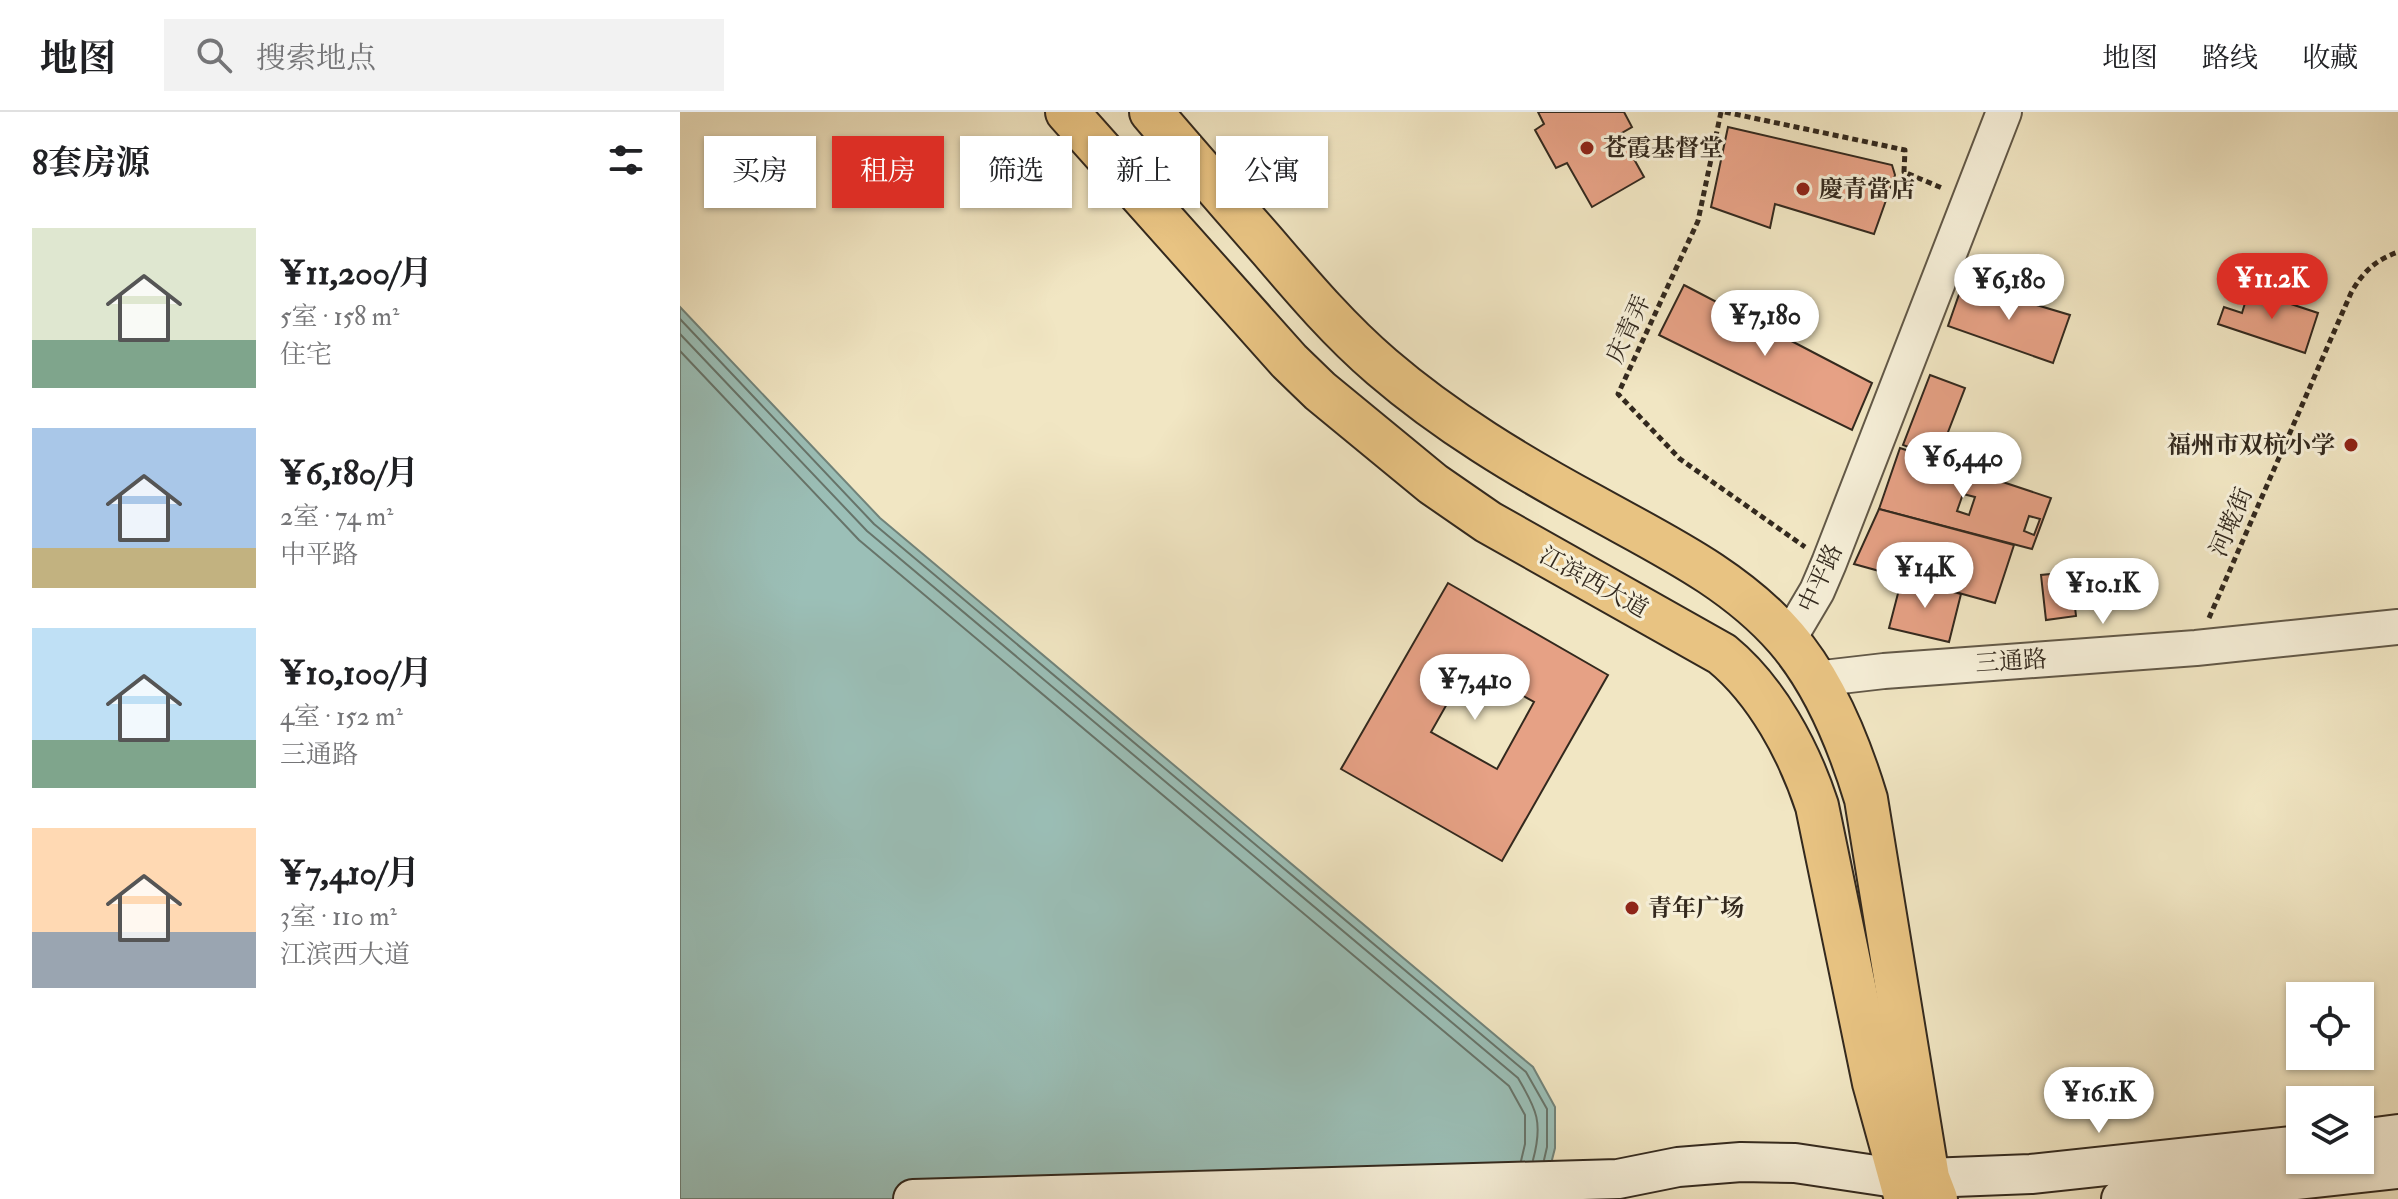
<!DOCTYPE html>
<html lang="zh">
<head>
<meta charset="utf-8">
<style>
	:root { --surface:#fff; --page:#f2f2f2; --text:#202124; --muted:#757577; --line:#e0e0e0; --accent:#d93025 }
	body { margin:0; font-family:"IM FELL Double Pica","Noto Serif SC",serif; background:var(--page); color:var(--text); height:100vh; display:flex; flex-direction:column; font-size:30px; white-space:nowrap }
	* { box-sizing:border-box; margin:0 }
	p { font-size:26px; color:var(--muted) }
	.icon { flex:none; width:44px; height:44px; fill:none; stroke:currentColor; stroke-width:2; stroke-linecap:round; stroke-linejoin:round }
	.map { position:relative; flex:1; overflow:hidden }
	.details { display:flex; flex-direction:column; background:var(--surface); width:680px }
	.details>* { flex:none }
	.banner { position:absolute; left:24px; top:24px; width:760px; height:72px; display:flex; gap:16px }
	.fabs { position:absolute; left:1606px; top:870px; display:grid; gap:16px }
	.fabs a { display:grid; place-items:center; width:88px; height:88px; border-radius:0px; background:var(--surface); box-shadow:0 2px 6px #0004; font-size:40px }
	.price { position:absolute; translate:-50% -68px; padding:0 18px; border-radius:28px; background:#fff; color:#222; font-size:26px; line-height:52px; filter:drop-shadow(0 2px 4px #0008) }
	.price::after { content:''; position:absolute; left:50%; top:48px; width:24px; height:18px; margin-left:-12px; background:inherit; clip-path:polygon(0 0,100% 0,50% 100%) }
	.price.on { background:var(--accent); color:#fff }
	ul { padding:0; list-style:none }
	li { display:flex; align-items:center; gap:24px; height:200px; padding:0 32px }
	li span { display:grid; place-items:center; flex:none; width:224px; height:160px; border-radius:0px; color:#555 }
	li>.icon { margin-inline-start:auto }
	span .icon { width:96px; height:96px; fill:#fffc; stroke-width:1 }
	li b { font-size:34px }
	h2 { display:flex; justify-content:space-between; align-items:center; height:96px; padding:0 32px; font-size:34px }
	.tag { padding:0 28px; border-radius:0px; background:var(--surface); box-shadow:0 2px 6px #0004; font-size:28px; line-height:72px }
	.tag.on { background:var(--accent); color:#fff }
	header { display:flex; align-items:center; gap:48px; box-sizing:border-box; height:112px; padding:0 40px; background:var(--surface); border-bottom:2px solid var(--line) }
	header strong { font-size:38px }
	nav { display:flex; gap:44px; margin-inline-start:auto; font-size:28px }
	.search { width:560px; height:72px; background:var(--page); display:flex; align-items:center; gap:20px; box-sizing:border-box; padding:0 28px; border-radius:0px; color:var(--muted); font-size:30px }
	main { display:flex; flex:1; min-height:0 }
	.map>svg:first-child { display:block }
</style>
</head>
<body>
<header>
<strong>地图</strong>
<div class="search"><svg class="icon" aria-label="search" viewBox="0 0 24 24"><circle cx="10" cy="10" r="6"/><path d="M15 15l6 6"/></svg>搜索地点</div>
<nav><a>地图</a><a>路线</a><a>收藏</a></nav>
</header>
<main>
<section class="details">
<h2>8套房源<svg class="icon" aria-label="filters" viewBox="0 0 24 24"><path d="M4 7h16M4 17h16"/><circle cx="9" cy="7" r="2"/><circle cx="15" cy="17" r="2"/></svg></h2>
<ul>
<li><span style="background:linear-gradient(#dfe7d0 70%,#7fa58c 0)"><svg class="icon" aria-label="home" viewBox="0 0 24 24"><path d="M3 11l9-7 9 7M6 9v11h12V9"/></svg></span><div><b>¥11,200/月</b><p>5室 · 158 m²</p><p>住宅</p></div></li>
<li><span style="background:linear-gradient(#a9c7e8 75%,#c2b280 0)"><svg class="icon" aria-label="home" viewBox="0 0 24 24"><path d="M3 11l9-7 9 7M6 9v11h12V9"/></svg></span><div><b>¥6,180/月</b><p>2室 · 74 m²</p><p>中平路</p></div></li>
<li><span style="background:linear-gradient(#bfe0f5 70%,#7fa58c 0)"><svg class="icon" aria-label="home" viewBox="0 0 24 24"><path d="M3 11l9-7 9 7M6 9v11h12V9"/></svg></span><div><b>¥10,100/月</b><p>4室 · 152 m²</p><p>三通路</p></div></li>
<li><span style="background:linear-gradient(#ffd9b3 65%,#9aa5b1 0)"><svg class="icon" aria-label="home" viewBox="0 0 24 24"><path d="M3 11l9-7 9 7M6 9v11h12V9"/></svg></span><div><b>¥7,410/月</b><p>3室 · 110 m²</p><p>江滨西大道</p></div></li>
</ul>
</section>
<div class="map">
<svg width="1718" height="1087" viewBox="0 0 1718 1087">
	<rect width="100%" height="100%" fill="#f1e6c3"/>
	<filter id="stains"><feTurbulence type="fractalNoise" baseFrequency=".0025" numOctaves="4"/><feColorMatrix values="0 0 0 0 .2 0 0 0 0 .09 0 0 0 0 .02 0 0 0 .5 -.17"/></filter>
	<radialGradient id="worn" r=".72"><stop offset=".6" stop-color="#630" stop-opacity="0"/><stop offset="1" stop-color="#630" stop-opacity=".3"/></radialGradient>
	<polygon fill="#9bbfb7" stroke="#71837a" stroke-width="2" points="0,195 200,406 853,955 875,995 875,1036 862,1087 0,1087"/>
	<g fill="none" stroke-linecap="round" stroke-linejoin="round">
		<g stroke="#67746a" stroke-width="2">
			<polyline points="0,207 194,412 846,960 867,997 867,1035 864,1048"/>
			<path d="M0 222 187 419 838 966C857 998 863 1011 853 1048"/>
			<polyline points="0,239 179,428 829,974 845,1003 845,1032 841,1049"/>
		</g>
	</g>
	<g fill="#e6a185" stroke="#33291e" stroke-width="2" fill-rule="evenodd">
		<polygon points="858,0 944,0 952,15 940,22 964,65 912,95 887,51 876,56 855,18 864,12"/>
		<polygon points="1048,15 1212,53 1215,63 1194,122 1095,92 1090,116 1031,95"/>
		<polygon points="1283,171 1390,203 1373,251 1268,214"/>
		<polygon points="1004,173 1192,271 1172,318 979,223"/>
		<polygon points="1569,178 1638,201 1625,241 1538,212 1544,195 1562,201"/>
		<polygon points="1250,263 1285,276 1258,346 1223,333"/>
		<path d="M1220 336 1371 386 1352 437 1199 397ZM1283 382 1295 385 1289 403 1277 399ZM1349 404 1360 407 1354 423 1344 419Z"/>
		<path d="M1199 397 1334 433 1315 491 1174 452ZM1261 432 1269 435 1262 458 1253 455Z"/>
		<polygon points="1391,460 1396,504 1366,508 1361,463"/>
		<polygon points="1222,466 1281,482 1269,530 1209,516"/>
		<path d="M768 471 928 563 822 749 661 657ZM789 553 854 590 817 657 751 620Z"/>
	</g>
	<g fill="none" stroke-linecap="round" stroke-linejoin="round">
		<defs>
			<g id="tertiary">
				<polyline points="1108,528 1137,479 1149,451 1324,0"/>
				<polyline points="1135,567 1204,559 1516,536 1718,515"/>
			</g>
			<g id="secondary">
				<polyline points="1680,1027 1718,1022"/>
				<polyline points="233,1087 938,1067 998,1055 1061,1050 1115,1051 1222,1067 1351,1062 1620,1033"/>
				<polyline points="1441,1087 1718,1057"/>
			</g>
			<g id="primary">
				<path d="M387 0 609 249 640 279 753 372 808 410 1042 542C1087 579 1119 639 1137 694L1194 971 1226 1087"/>
				<path d="M471 0C510 46 550 91 590 137 625 178 660 219 702 255 766 310 839 354 913 394 981 432 1054 466 1106 526 1145 571 1169 631 1186 687L1248 1066 1256 1087"/>
			</g>
		</defs>
		<use href="#tertiary" stroke="#625847" stroke-width="38"/>
		<use href="#secondary" stroke="#33291e" stroke-width="42"/>
		<use href="#primary" stroke="#33291e" stroke-width="46"/>
		<g stroke="#33291e" stroke-width="5" stroke-dasharray="6 4" stroke-linecap="butt">
			<polyline points="1041,0 1018,109 938,282 1000,347 1125,435"/>
			<polyline points="1045,0 1225,38 1224,60 1262,76"/>
			<path d="M1529 506 1671 181C1682 161 1695 148 1718 140"/>
		</g>
		<use href="#tertiary" stroke="#f6efd8" stroke-width="34"/>
		<use href="#secondary" stroke="#f6efd8" stroke-width="38"/>
		<use href="#primary" stroke="#e8c382" stroke-width="42"/>
	</g>
	<g fill="#8f2418" stroke="#f6efd8" stroke-width="3">
		<circle cx="907" cy="36" r="8"/>
		<circle cx="1123" cy="77" r="8"/>
		<circle cx="1671" cy="333" r="8"/>
		<circle cx="952" cy="796" r="8"/>
	</g>
	<g text-anchor="middle" stroke-width="6" stroke-linejoin="round" paint-order="stroke">
		<g font-size="24" font-weight="bold" fill="#33291e" stroke="#f6efd8" text-anchor="start">
			<text x="923" y="44">苍霞基督堂</text>
			<text x="1139" y="85">慶青當店</text>
			<text x="1655" y="341" text-anchor="end">福州市双杭小学</text>
			<text x="968" y="804">青年广场</text>
		</g>
		<g font-size="24" fill="#33291e" stroke="#f6efd8">
			<text transform="translate(948 217) rotate(-65)" y="8">庆青弄</text>
			<text transform="translate(1551 410) rotate(-67)" y="8">河墘街</text>
			<text transform="translate(1140 466) rotate(-65)" y="8">中平路</text>
			<text transform="translate(914 470) rotate(29)" y="8">江滨西大道</text>
			<text transform="translate(1331 549) rotate(-4)" y="8">三通路</text>
		</g>
	</g>
	<rect width="100%" height="100%" filter="url(#stains)"/>
	<rect width="100%" height="100%" fill="url(#worn)"/>
</svg>
<div class="fabs">
<a><svg class="icon" aria-label="locate" viewBox="0 0 24 24"><circle cx="12" cy="12" r="6"/><path d="M12 2v4M12 18v4M2 12h4M18 12h4"/></svg></a>
<a><svg class="icon" aria-label="layers" viewBox="0 0 24 24"><path d="M12 4l9 5-9 5-9-5zM3 14l9 5 9-5"/></svg></a>
</div>
<b class="price on" style="left:1592px;top:209px">¥11.2K</b>
<b class="price" style="left:1329px;top:210px">¥6,180</b>
<b class="price" style="left:1085px;top:246px">¥7,180</b>
<b class="price" style="left:1283px;top:388px">¥6,440</b>
<b class="price" style="left:1245px;top:498px">¥14K</b>
<b class="price" style="left:1423px;top:514px">¥10.1K</b>
<b class="price" style="left:795px;top:610px">¥7,410</b>
<b class="price" style="left:1419px;top:1023px">¥16.1K</b>
<div class="banner">
<a class="tag">买房</a>
<a class="tag on">租房</a>
<a class="tag">筛选</a>
<a class="tag">新上</a>
<a class="tag">公寓</a>
</div>
</div>
</main>
</body>
</html>
